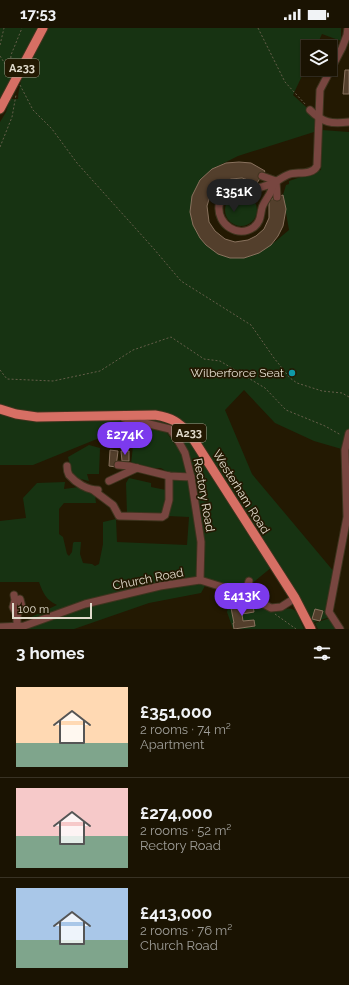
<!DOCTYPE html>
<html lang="en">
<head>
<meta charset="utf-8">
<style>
	:root { --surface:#1a1302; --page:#231c0c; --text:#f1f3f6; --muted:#9f9e99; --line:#383224; --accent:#7c3aed }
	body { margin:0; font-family:Raleway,sans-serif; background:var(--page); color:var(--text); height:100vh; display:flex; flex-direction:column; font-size:15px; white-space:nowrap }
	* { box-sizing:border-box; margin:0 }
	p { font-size:13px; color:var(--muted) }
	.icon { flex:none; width:22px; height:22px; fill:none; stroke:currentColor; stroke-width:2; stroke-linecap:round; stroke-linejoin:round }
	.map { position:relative; height:601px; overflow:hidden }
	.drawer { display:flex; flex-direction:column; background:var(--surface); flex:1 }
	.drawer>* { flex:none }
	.buttons { position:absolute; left:301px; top:12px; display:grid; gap:8px }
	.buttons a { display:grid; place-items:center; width:36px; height:36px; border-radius:0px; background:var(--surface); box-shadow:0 1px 3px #0004,0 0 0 1px var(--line); font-size:20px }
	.scale { position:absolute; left:12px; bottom:10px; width:80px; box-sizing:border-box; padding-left:4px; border:2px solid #e1dbcc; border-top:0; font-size:11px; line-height:14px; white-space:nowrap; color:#e1dbcc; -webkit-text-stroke:3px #231902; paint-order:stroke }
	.price { position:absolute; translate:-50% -34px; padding:0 9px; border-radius:14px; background:var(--accent); color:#fff; font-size:13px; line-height:26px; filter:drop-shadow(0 1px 2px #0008) }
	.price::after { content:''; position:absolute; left:50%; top:24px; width:12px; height:9px; margin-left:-6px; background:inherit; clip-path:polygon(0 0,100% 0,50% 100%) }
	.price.selected { background:#222; color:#fff }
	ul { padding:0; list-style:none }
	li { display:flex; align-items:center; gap:12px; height:100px; padding:0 16px }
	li+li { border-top:1px solid var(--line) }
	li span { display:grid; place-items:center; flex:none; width:112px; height:80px; border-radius:0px; color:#555 }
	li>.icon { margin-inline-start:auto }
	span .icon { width:48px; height:48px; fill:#fffc; stroke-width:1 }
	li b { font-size:17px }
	h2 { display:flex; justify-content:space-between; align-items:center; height:48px; padding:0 16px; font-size:17px }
	.status { display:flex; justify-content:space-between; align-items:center; height:28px; padding:0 20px; background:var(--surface); direction:ltr }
	.status svg { height:11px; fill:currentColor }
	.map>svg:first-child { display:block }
</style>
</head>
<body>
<div class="status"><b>17:53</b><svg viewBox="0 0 49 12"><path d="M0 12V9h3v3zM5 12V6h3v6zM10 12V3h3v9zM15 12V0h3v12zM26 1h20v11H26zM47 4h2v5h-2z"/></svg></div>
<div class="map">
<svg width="349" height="601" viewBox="0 0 349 601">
	<rect width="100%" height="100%" fill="#231902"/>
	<g fill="#173312" fill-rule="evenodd">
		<polygon points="0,0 37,0 20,35 0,71"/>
		<path d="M48 0H341V13L322 6 316 19H308V35L293 67 316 88 314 104 238 128 212 141 200 152 191 189 200 210 218 226 271 217 289 202 283 167 286 157 289 156V153L321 142 322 102 349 104V422H345L314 413 275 395 244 362 225 382 252 446 335 545 327 590 312 595 272 539 244 562 206 556 201 565 149 575 74 601H29L31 589 57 577C46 572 43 565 39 554H0V493L26 490 23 470 37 455 65 454 64 461 79 459 95 467 96 475H64L59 481V506L63 509 67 526 69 528 72 524 73 515 74 514H81L80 526 83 535 92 536 95 538 99 536 103 516V494L116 491 117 514 187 517 189 489 168 488 173 469 171 451 182 452 181 445H169L161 440H152L131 436 133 418H126V403L158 401 167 405 176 418 172 395 119 402 33 437H0V94L6 84 10 71H18C19 45 37 22 48 0Z"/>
		<circle cx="241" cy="182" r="16"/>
		<polygon points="89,417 100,420 99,446 87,446 89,453 76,450 72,446 68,429"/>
		<polygon points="129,450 151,455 151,459 166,462 164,481 163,486 127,486 126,455"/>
		<path d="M232 565 277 583C298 576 296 584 304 601H233L227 584ZM231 580 242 586 243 593 254 592V598L234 601 233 595H234Z"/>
		<polygon points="330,590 335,601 318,601 315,595"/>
	</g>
	<g fill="#533f2c" stroke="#89725e">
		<polygon points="345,42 349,42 349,66 343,66"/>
		<polygon points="239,134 251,135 265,143 257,155 242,150 231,151 218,157 210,168 207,178 209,194 215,203 225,211 235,214 248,212 256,208 264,201 269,190 269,172 283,167 286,181 283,198 278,208 271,217 259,225 244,230 230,230 218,226 206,217 200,210 193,197 190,184 192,168 200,152 212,141 226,135"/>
		<polygon points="110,422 118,423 116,439 109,438"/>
		<polygon points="121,423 129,423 129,433 122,433"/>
		<polygon points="253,577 254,584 242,586 243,593 254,592 255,598 234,601 233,595 234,595 231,580"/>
		<polygon points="315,581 323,583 320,593 312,591"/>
	</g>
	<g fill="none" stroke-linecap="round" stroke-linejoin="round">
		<defs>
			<g id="minor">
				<path d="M310 82C323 95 331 96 349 94"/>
				<polyline points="262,148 276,153 277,169"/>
				<path d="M273 156C272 167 264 172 262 180 260 188 261 193 254 199 238 211 217 196 219 178 222 158 240 162 253 161 258 160 263 159 268 157 276 155 281 149 290 146 298 144 313 147 317 138L320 62 342 20 347 7 348 0"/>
				<polyline points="124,390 170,401 176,409 185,425 191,449 201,514 200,552"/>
				<polyline points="118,437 129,438 169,448 191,449"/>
				<path d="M67 438C67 441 68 445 69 447 76 455 87 462 98 462"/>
				<polyline points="109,453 137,440"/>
				<polyline points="93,462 113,477 119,488 162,489 165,487 169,472 169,448"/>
				<polyline points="245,566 249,553"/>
				<polyline points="14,567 15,572 13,579 17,587 17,599"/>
				<polyline points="17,587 22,579 20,571"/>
				<polyline points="0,599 24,598 85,576 160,558 200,552 245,566 271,580 281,579 295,570"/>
				<polyline points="340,601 329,584 347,489 345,422 349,405"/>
			</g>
			<g id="major">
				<polyline points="0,81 43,0"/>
				<path d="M0 381 16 386 37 389 155 387C173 390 178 394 190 406L295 570 311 601"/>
			</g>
		</defs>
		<use href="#minor" stroke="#3e341e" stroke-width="9"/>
		<use href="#major" stroke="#3e341e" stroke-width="11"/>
		<g stroke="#665e4a" stroke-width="1" stroke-dasharray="2 2" stroke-linecap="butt">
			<polyline points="258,0 285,54 306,77"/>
			<polyline points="0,17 4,0"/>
			<polyline points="0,28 11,45"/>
			<polyline points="10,42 11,27 22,0"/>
			<polyline points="20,57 33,82 52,101 77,135 154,221 181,253 251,297 274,330 290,350 297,355 322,363 342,365 349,369"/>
			<polyline points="0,119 12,89 16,67"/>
			<polyline points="0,342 7,351 53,353 100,343 133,322 171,309 204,331 220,333 265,360 286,382 325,398 341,407"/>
			<polyline points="275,586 296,601"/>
		</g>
		<use href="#minor" stroke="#784640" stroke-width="7"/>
		<use href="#major" stroke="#d76f64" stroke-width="9"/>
	</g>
	<circle fill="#0f9aa8" stroke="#231902" stroke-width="1.5" cx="292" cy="345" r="4"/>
	<g text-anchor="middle" stroke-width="3.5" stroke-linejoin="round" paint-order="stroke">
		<g fill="#231902" stroke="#a8a18f" stroke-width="1">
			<rect x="5" y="31" width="34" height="18" rx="3"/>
			<rect x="172" y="396" width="34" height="18" rx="3"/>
		</g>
		<g font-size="11" font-weight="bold" fill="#e1dbcc">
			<text x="22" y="44">A233</text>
			<text x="189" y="409">A233</text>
		</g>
		<g font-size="12" fill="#e1dbcc" stroke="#231902" text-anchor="end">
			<text x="284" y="349">Wilberforce Seat</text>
		</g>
		<g font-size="12" fill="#e1dbcc" stroke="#231902">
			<text transform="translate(241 464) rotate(58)" y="4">Westerham Road</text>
			<text transform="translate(204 467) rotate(80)" y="4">Rectory Road</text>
			<text transform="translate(148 551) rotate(-11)" y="4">Church Road</text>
		</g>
	</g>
</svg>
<div class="buttons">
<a><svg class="icon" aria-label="layers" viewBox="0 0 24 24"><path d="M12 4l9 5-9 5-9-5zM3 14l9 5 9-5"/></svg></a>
</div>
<div class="scale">100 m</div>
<b class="price selected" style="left:234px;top:185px">£351K</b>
<b class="price" style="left:125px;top:428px">£274K</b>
<b class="price" style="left:242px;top:589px">£413K</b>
</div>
<section class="drawer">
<h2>3 homes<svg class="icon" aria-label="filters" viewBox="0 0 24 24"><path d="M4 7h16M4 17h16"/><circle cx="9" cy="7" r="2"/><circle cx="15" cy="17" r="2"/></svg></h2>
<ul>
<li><span style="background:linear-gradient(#ffd9b3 70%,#7fa58c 0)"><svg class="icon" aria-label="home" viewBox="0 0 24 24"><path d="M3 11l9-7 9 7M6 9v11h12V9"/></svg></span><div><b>£351,000</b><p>2 rooms · 74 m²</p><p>Apartment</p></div></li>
<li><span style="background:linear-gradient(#f6c9c9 60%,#7fa58c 0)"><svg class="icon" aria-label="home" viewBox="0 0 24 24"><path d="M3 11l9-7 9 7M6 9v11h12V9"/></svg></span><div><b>£274,000</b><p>2 rooms · 52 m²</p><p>Rectory Road</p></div></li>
<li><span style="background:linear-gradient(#a9c7e8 65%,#7fa58c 0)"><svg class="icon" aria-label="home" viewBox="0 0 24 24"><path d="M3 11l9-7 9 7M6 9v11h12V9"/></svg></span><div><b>£413,000</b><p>2 rooms · 76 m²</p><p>Church Road</p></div></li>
</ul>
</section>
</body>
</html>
